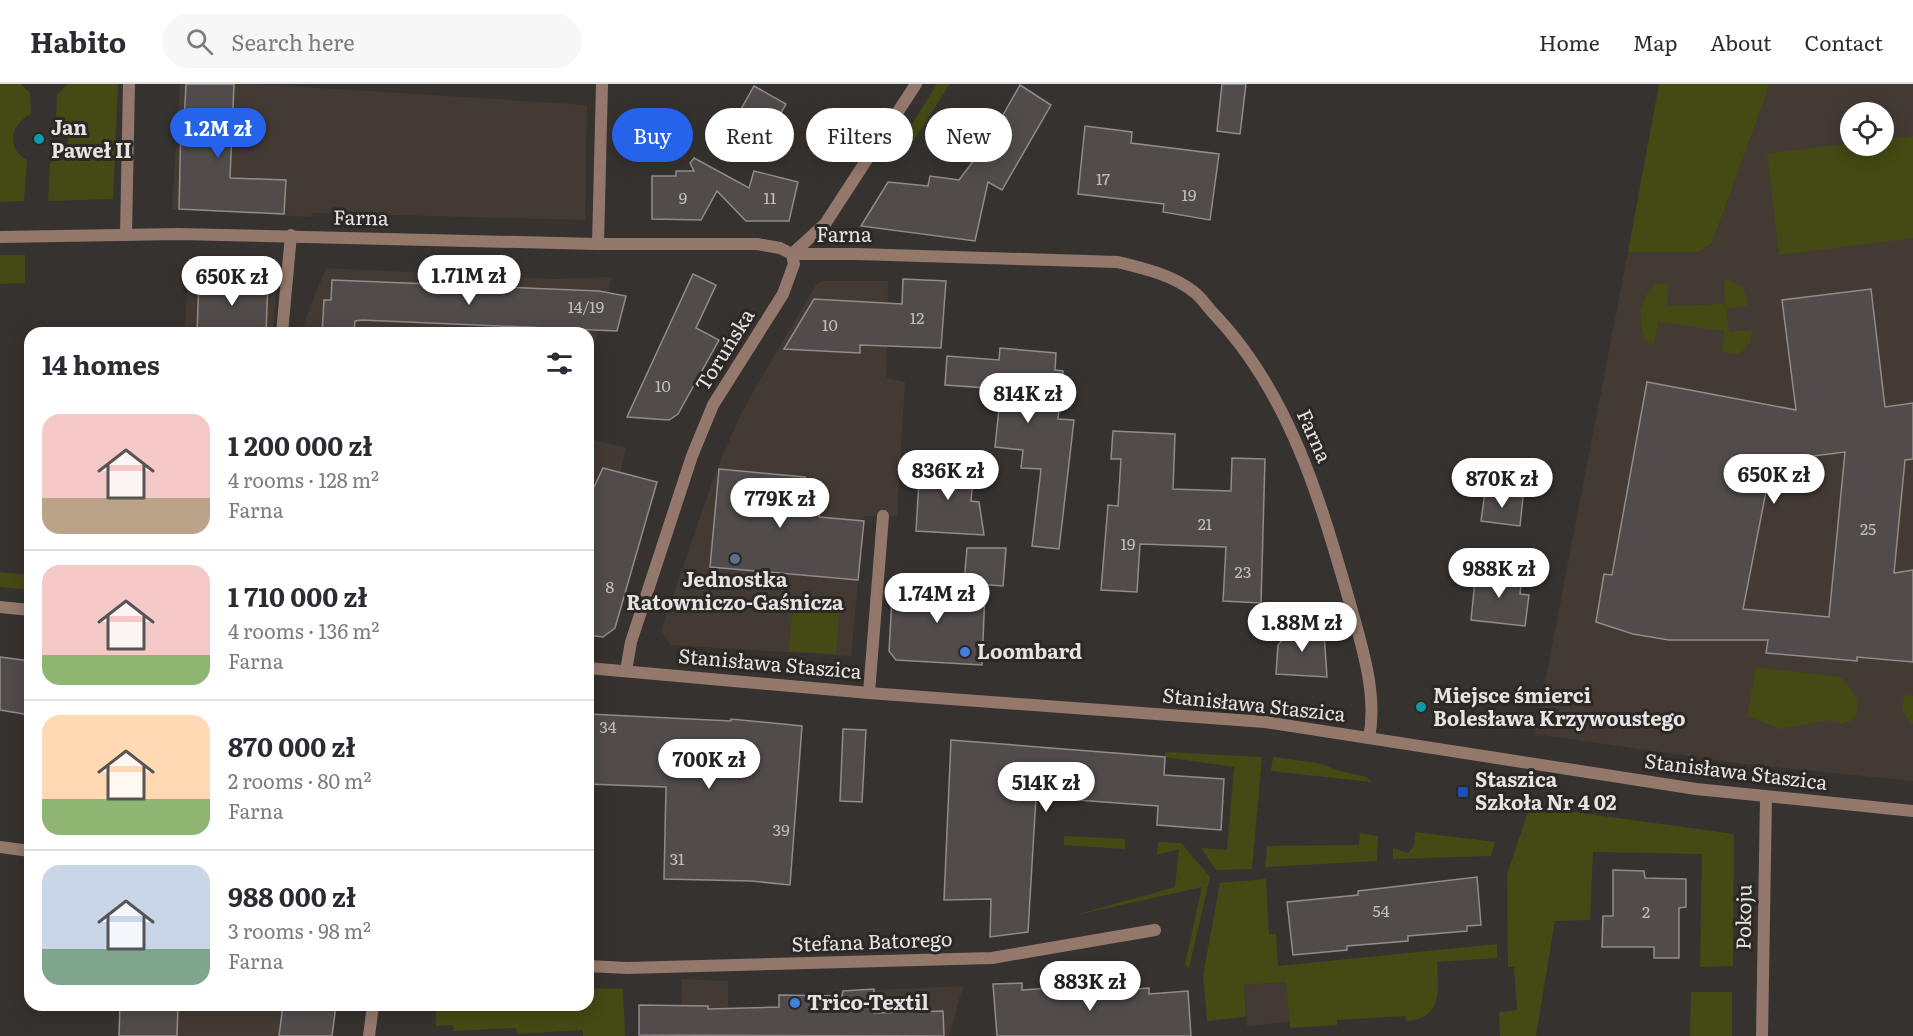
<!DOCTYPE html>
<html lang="en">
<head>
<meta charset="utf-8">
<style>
	:root { --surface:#fff; --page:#f7f7f7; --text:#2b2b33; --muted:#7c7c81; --line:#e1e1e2; --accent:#2563eb }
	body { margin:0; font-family:Literata,serif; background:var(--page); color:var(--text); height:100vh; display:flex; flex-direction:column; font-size:22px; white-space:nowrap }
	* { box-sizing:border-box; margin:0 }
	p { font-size:20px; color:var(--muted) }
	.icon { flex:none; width:33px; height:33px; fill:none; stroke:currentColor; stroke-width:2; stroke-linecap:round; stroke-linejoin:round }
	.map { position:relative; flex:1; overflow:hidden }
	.panel { position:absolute; left:24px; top:243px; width:570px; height:684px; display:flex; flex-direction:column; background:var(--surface); border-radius:18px; box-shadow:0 3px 15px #0003 }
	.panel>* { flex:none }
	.banner { position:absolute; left:612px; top:24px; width:570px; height:54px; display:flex; gap:12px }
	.tools { position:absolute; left:1840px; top:18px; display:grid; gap:12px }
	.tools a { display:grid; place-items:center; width:54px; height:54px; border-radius:50%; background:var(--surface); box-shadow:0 3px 15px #0003; font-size:30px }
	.price { position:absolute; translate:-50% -51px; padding:0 14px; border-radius:21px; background:#fff; color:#222; font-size:20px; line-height:39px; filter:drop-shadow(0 2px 3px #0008) }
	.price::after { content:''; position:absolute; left:50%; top:36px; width:18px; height:14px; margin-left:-9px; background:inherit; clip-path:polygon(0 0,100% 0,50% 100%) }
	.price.selected { background:var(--accent); color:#fff }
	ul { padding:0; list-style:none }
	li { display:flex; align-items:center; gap:18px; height:150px; padding:0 18px }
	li+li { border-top:2px solid var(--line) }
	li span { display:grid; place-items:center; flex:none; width:168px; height:120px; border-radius:18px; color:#555 }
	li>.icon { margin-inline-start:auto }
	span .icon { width:72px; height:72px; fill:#fffc; stroke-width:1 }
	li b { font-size:26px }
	h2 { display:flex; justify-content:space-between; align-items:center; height:72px; padding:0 18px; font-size:26px }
	.tag { padding:0 21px; border-radius:27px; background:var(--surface); box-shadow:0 3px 15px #0003; font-size:21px; line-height:54px }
	.tag.selected { background:var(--accent); color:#fff }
	header { display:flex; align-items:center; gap:36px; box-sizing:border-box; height:84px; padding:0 30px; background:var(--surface); border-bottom:2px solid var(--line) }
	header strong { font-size:28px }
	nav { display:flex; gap:33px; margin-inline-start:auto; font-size:21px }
	.search { width:420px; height:54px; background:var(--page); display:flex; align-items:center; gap:15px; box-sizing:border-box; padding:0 21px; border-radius:33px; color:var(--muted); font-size:22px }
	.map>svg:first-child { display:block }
</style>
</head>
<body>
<header>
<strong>Habito</strong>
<div class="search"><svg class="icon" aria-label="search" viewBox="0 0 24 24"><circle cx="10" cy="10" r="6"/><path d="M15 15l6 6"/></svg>Search here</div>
<nav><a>Home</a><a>Map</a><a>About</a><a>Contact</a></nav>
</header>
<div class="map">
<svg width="1913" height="952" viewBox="0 0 1913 952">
	<rect width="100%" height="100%" fill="#363230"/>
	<g fill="#433a34" fill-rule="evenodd">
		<polygon points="180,0 256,0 587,21 585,136 312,129 311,133 172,125"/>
		<path d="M1770 0H1913V697L1744 680 1535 650 1628 168H1699L1712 159ZM1851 28H1884V62H1851Z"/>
		<polygon points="326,184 554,195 612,193 588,286 588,249 300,249"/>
		<polygon points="188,185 278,186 273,249 185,249"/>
		<polygon points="822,197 888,197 886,294 905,298 897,432 864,432 851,572 671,561 661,547 715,390 738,336 753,308 816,201"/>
		<polygon points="594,356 626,364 588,521 588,359 593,360"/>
		<polygon points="682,895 728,897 728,952 681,952"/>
		<polygon points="1286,898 1290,938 1247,942 1244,901"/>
		<polygon points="963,902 949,952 874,952 874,906"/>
		<polygon points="152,921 336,921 332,952 151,952"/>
	</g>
	<g fill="#454914">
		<path d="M0 0H21L30 9 31 30C10 40 6 64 27 76L24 117 0 118Z"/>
		<polygon points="67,0 118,0 113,115 48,117 50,79 58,75 68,59 68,48 56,32 57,11"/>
		<polygon points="937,0 950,0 909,64 901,58"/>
		<polygon points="1659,0 1770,0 1712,159 1699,168 1628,168"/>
		<polygon points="1913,52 1913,154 1779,171 1767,70 1851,59 1851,62 1884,62 1884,55"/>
		<polygon points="0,171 25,171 25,199 0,200"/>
		<path d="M1730 196 1743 204 1748 221 1726 225 1729 248 1752 246 1751 257 1740 270 1722 268 1724 247 1658 238 1654 261 1648 259C1636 240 1639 216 1655 200L1667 199 1668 222 1725 220 1724 197Z"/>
		<polygon points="0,488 30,491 30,506 0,503"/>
		<polygon points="793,517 840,521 836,570 789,567"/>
		<path d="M1756 583 1841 593C1853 608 1864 617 1853 636L1841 640 1831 636 1780 645 1747 632Z"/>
		<polygon points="1904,611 1913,612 1913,641 1902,627"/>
		<polygon points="1165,668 1262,673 1252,785 1216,786 1201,764 1227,766 1234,683 1165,673"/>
		<polygon points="1273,673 1318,679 1341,687 1367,693 1371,698 1271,687"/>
		<polygon points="1530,722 1734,750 1733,882 1700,883 1702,770 1593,768 1590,836 1555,837 1536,952 1500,952 1499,928 1517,926 1514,883 1508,883 1507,790"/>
		<polygon points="1415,748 1495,758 1491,772 1393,775 1393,764 1408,769 1414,762"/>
		<polygon points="1360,749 1378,752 1377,777 1265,783 1267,762 1359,761"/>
		<polygon points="1064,752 1125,755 1125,765 1064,761"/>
		<polygon points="1158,758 1181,759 1210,793 1189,884 1185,880 1202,803 1072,832 1175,803 1179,765 1157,771"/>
		<path d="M1266 795 1269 850H1276L1278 882 1497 860V874L1437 878C1438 906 1443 935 1406 937L1405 932 1337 936V941L1290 944 1286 898 1244 901 1246 933 1207 937 1203 891 1220 799Z"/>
		<polygon points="588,904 623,905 625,952 583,952 583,946 518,950 516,944 454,947 453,941 436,942 435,921 588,921"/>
		<polygon points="1691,908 1732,908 1732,952 1690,952"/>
	</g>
	<g fill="#514c4b" stroke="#918c8a" stroke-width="1.5" fill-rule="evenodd">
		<polygon points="186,0 234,0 230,94 286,96 284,130 179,125 181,39 184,39"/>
		<polygon points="1222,0 1246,0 1240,50 1217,47"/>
		<polygon points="1020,1 1051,21 1002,106 988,98 975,157 861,142 888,98 928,102 930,92 959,96 1006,34 1003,31"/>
		<polygon points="754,2 786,20 768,52 736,34"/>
		<polygon points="1085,42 1132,48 1131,59 1219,70 1210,136 1163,128 1164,120 1078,110"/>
		<polygon points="694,74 749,104 754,87 798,98 789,137 746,137 717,107 701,136 652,135 652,92 676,92 676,87 694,87 690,79"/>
		<polygon points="693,190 716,201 696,244 719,256 678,330 669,336 627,333"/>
		<polygon points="199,195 268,198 266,249 197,249"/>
		<polygon points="903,195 946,197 941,264 860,261 860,269 784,265 814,215 902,220"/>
		<polygon points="332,196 599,207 626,212 617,247 362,236 355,237 354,249 322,249 324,216 331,216"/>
		<path d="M1871 205 1885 323 1913 319V375L1905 376 1894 489 1913 486V578L1857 573V577L1766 569 1768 556H1669L1633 550 1596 538 1604 490 1612 491 1647 298 1796 326 1782 216ZM1845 368 1829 533 1743 525 1772 377Z"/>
		<polygon points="1000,264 1056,269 1055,286 1063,287 1058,335 1074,336 1059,465 1032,462 1041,385 1021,384 1023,366 995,363 1001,305 945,301 947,272 999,276"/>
		<polygon points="1113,347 1175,350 1173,405 1231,407 1232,374 1265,375 1261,519 1223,517 1226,463 1140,460 1137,508 1101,506 1108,421 1118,422 1121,375 1111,375"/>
		<polygon points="920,380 974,384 971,417 979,418 984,451 916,447"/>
		<polygon points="603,384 657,398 615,544 603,553 588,551 588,416"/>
		<polygon points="719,385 805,393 803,415 820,416 819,433 864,437 858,496 710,483"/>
		<polygon points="1485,408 1523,413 1520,442 1481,437"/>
		<polygon points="967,464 1006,464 1003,502 964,499"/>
		<polygon points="1476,487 1522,492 1520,510 1529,511 1525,542 1471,536"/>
		<polygon points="893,497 985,506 982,581 896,576 889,567"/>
		<polygon points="1302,534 1314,548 1324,549 1327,593 1276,590 1278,561"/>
		<polygon points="0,573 30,577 30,631 0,626"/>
		<polygon points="588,630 731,637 731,635 802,642 790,801 751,797 664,795 666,703 588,700"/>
		<polygon points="843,645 866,646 862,718 840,717"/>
		<polygon points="951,656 1165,673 1164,691 1224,695 1221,746 1157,741 1158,722 1036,713 1028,848 990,853 991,815 944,816"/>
		<polygon points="1613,786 1644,787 1645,794 1686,795 1686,823 1679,824 1679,874 1654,874 1654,863 1602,863 1603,832 1613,832"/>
		<polygon points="1477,793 1481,841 1467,842 1467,847 1408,852 1408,857 1347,862 1347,866 1293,871 1287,818 1358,811 1358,807"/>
		<polygon points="1022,899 1022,906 1085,902 1086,908 1149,904 1149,910 1188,907 1191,952 997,952 993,900"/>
		<polygon points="874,905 874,929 943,927 944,952 639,951 639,921 708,922 708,925 779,923 779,911 842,912 843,907"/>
		<polygon points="120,921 178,921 177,952 119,952"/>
		<polygon points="283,921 336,921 332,952 279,952"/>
	</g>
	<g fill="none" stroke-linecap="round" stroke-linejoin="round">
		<g stroke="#94786b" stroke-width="12">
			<polyline points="126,151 129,0"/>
			<path d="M0 153 178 150 598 160H757L780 164 792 170H857L1118 178C1143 184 1173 191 1194 208 1202 214 1208 224 1215 231 1289 309 1320 415 1349 516 1361 559 1378 610 1369 654"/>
			<polyline points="598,160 602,0"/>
			<polyline points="282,249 291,151"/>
			<polyline points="626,587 631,558 692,372 713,321 783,210 794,180 792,170 825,140 916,0"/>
			<polyline points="869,609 883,432"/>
			<polyline points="0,763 30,767"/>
			<polyline points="588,882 627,884 992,874 1155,846"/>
			<polyline points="369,952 373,921"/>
			<polyline points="1762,952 1766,714"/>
		</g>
		<g stroke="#94786b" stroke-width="12">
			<polyline points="0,523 30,526"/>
			<polyline points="588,584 869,609 1265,638 1696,705 1913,727"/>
		</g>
	</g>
	<g fill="#0f9aa8" stroke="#2c2826" stroke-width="2">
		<circle cx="39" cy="55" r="6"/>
		<circle cx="1421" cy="623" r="6"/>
	</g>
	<circle fill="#5c6f8a" stroke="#2c2826" stroke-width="2" cx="735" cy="475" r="6"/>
	<g fill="#3f7fe0" stroke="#2c2826" stroke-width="2">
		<circle cx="965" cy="568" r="6"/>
		<circle cx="795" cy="919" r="6"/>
	</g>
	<rect fill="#1a4fb4" stroke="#2c2826" stroke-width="2" x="1457" y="702" width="12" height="12" rx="3"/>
	<g text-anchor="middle" stroke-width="6" stroke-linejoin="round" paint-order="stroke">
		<g font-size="16" fill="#c1bdbc">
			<text x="1103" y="101">17</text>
			<text x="1189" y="117">19</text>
			<text x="683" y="120">9</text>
			<text x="770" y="120">11</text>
			<text x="586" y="229">14/19</text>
			<text x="917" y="240">12</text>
			<text x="830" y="247">10</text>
			<text x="663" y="308">10</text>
			<text x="1205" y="446">21</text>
			<text x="1868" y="451">25</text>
			<text x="1128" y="466">19</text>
			<text x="1243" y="494">23</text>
			<text x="610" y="509">8</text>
			<text x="608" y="649">34</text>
			<text x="781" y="752">39</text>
			<text x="677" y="781">31</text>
			<text x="1381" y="833">54</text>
			<text x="1646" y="834">2</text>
		</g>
		<g font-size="20" font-weight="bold" fill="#e6e3e2" stroke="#2c2826" text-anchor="start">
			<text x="51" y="51">Jan<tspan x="51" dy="23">Paweł II</tspan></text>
			<text x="735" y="503" text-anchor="middle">Jednostka<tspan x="735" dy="23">Ratowniczo-Gaśnicza</tspan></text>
			<text x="977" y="575">Loombard</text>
			<text x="1433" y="619">Miejsce śmierci<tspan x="1433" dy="23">Bolesława Krzywoustego</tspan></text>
			<text x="1475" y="703">Staszica<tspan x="1475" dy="23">Szkoła Nr 4 02</tspan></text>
			<text x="807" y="926">Trico-Textil</text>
		</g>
		<g font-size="20" fill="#e6e3e2" stroke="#2c2826">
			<text transform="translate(361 134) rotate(1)" y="7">Farna</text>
			<text x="844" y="158">Farna</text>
			<text transform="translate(725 266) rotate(-58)" y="7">Toruńska</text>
			<text transform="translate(1314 352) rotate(66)" y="7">Farna</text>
			<text transform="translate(770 580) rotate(5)" y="7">Stanisława Staszica</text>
			<text transform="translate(1254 621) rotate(6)" y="7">Stanisława Staszica</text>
			<text transform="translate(1736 688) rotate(7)" y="7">Stanisława Staszica</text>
			<text transform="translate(1744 833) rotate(-89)" y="7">Pokoju</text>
			<text transform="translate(872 858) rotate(-2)" y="7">Stefana Batorego</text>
		</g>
	</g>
</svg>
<div class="tools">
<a><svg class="icon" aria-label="locate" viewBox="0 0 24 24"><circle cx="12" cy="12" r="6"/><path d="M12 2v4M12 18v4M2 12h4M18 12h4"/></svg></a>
</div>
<b class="price selected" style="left:218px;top:75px">1.2M zł</b>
<b class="price" style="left:469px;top:222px">1.71M zł</b>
<b class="price" style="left:232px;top:223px">650K zł</b>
<b class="price" style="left:1028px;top:340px">814K zł</b>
<b class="price" style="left:948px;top:417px">836K zł</b>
<b class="price" style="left:1774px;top:421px">650K zł</b>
<b class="price" style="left:1502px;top:425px">870K zł</b>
<b class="price" style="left:780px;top:445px">779K zł</b>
<b class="price" style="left:1499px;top:515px">988K zł</b>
<b class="price" style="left:937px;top:540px">1.74M zł</b>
<b class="price" style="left:1302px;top:569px">1.88M zł</b>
<b class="price" style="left:709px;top:706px">700K zł</b>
<b class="price" style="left:1046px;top:729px">514K zł</b>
<b class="price" style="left:1090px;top:928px">883K zł</b>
<div class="banner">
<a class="tag selected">Buy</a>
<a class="tag">Rent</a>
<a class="tag">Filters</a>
<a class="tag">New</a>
</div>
<section class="panel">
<h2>14 homes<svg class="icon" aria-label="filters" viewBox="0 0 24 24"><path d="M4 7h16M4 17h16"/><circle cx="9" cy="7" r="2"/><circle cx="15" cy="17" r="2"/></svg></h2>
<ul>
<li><span style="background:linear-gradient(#f6c9c9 70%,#b9a48a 0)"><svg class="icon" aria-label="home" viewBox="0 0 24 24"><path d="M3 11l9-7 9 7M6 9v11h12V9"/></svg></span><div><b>1 200 000 zł</b><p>4 rooms · 128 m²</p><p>Farna</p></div></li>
<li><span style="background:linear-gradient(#f6c9c9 75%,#8fb573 0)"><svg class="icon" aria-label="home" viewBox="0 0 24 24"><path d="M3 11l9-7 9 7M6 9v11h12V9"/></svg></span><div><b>1 710 000 zł</b><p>4 rooms · 136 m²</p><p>Farna</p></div></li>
<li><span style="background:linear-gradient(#ffd9b3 70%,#8fb573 0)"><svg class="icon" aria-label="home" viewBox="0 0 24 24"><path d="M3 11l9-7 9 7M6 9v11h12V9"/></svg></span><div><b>870 000 zł</b><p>2 rooms · 80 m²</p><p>Farna</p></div></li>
<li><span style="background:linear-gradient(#c9d6e8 70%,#7fa58c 0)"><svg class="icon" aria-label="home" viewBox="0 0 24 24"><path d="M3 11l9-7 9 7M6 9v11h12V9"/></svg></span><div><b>988 000 zł</b><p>3 rooms · 98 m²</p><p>Farna</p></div></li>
</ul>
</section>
</div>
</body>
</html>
